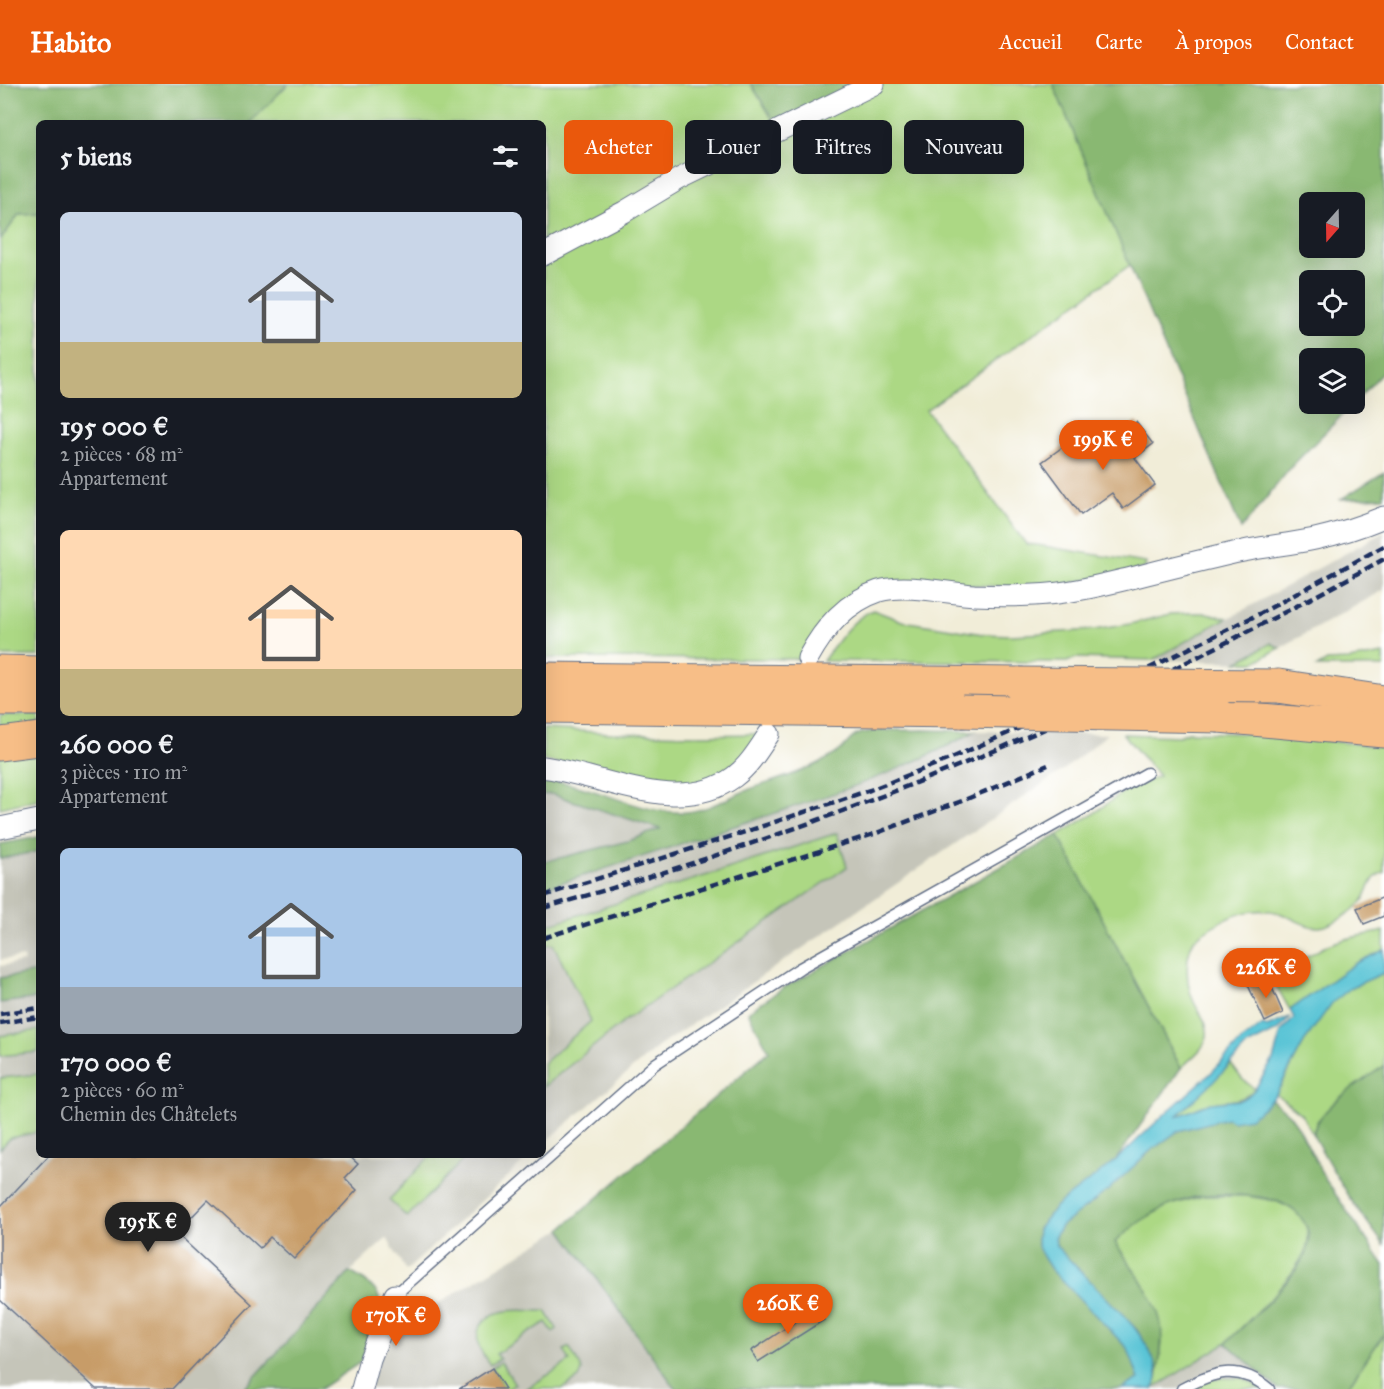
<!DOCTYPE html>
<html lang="fr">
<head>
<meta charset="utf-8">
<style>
	:root { --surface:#171b24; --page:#20242c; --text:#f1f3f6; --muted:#9ea1a6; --accent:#ea580c }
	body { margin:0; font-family:"IM FELL Great Primer",serif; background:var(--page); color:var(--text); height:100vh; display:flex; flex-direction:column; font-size:22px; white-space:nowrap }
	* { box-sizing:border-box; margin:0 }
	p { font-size:20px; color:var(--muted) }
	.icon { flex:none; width:33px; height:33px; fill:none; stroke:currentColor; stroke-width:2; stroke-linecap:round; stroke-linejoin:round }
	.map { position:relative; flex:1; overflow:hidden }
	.drawer { position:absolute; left:36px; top:36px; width:510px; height:1038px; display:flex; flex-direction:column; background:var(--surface); border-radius:9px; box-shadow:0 6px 24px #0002 }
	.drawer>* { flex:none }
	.guide { position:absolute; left:564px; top:36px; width:570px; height:54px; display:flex; gap:12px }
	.needle { width:39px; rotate:200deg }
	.buttons { position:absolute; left:1299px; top:108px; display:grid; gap:12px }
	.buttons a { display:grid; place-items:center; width:66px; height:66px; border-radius:9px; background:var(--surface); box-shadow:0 6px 24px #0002; font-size:30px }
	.price { position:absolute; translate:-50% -51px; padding:0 14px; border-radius:21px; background:var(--accent); color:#fff; font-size:20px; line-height:39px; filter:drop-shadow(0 2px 3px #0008) }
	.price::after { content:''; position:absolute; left:50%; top:36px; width:18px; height:14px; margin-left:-9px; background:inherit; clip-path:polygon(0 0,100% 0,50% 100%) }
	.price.active { background:#222; color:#fff }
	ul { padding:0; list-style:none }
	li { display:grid; align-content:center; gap:12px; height:318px; padding:0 24px }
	li span { display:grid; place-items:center; height:186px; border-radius:9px; color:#555 }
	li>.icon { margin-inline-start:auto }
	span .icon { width:108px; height:108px; fill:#fffc; stroke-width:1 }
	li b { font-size:26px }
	h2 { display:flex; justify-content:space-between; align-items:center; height:72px; padding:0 24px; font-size:26px }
	.pill { padding:0 21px; border-radius:9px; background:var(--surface); box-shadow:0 6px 24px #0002; font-size:21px; line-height:54px }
	.pill.active { background:var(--accent); color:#fff }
	header { display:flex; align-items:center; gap:36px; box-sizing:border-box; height:84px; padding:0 30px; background:var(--accent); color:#fff }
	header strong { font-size:28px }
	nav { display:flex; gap:33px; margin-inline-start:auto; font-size:21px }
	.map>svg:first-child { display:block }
</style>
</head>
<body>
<header>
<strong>Habito</strong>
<nav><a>Accueil</a><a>Carte</a><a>À propos</a><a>Contact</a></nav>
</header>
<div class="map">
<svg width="1384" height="1305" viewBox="0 0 1384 1305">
	<rect width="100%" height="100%" fill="#fff"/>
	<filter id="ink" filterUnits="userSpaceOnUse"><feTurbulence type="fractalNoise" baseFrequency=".0167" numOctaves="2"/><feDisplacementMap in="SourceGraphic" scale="12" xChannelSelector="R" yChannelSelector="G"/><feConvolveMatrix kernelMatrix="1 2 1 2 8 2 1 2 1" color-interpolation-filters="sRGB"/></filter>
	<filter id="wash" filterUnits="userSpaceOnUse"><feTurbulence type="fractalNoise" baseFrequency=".008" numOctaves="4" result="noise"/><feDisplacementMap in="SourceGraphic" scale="24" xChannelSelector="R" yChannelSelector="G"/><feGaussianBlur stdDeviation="1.35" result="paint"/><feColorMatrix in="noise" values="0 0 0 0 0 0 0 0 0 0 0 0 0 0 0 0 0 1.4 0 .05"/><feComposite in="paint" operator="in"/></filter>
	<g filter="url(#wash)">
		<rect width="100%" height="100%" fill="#f1edd8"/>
		<g fill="#c5c5b9">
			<polygon points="1384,448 1384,506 1255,578 1153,576"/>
			<polygon points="975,647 1107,650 1066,684 658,963 543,1060 543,804 603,787 814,716 893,688 944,665"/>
			<polygon points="551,710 661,745 628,757 543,778 543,711"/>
			<polygon points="39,767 39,888 0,894 0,882 24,878 23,873 0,876 0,775"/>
			<polygon points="39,914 39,946 0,952 0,919"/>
			<polygon points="39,968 39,1071 531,1071 406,1187 387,1154 350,1188 244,1305 0,1305 0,972"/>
			<polygon points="561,1145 676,1305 347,1305 392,1256 396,1245"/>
			<polygon points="1226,1259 1278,1305 1153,1305"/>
		</g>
		<g fill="#acd884" stroke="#648471" stroke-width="1.5">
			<polygon points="288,0 751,0 782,50 880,0 1053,0 1130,181 926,326 1026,460 1037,461 1146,479 1145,484 1061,501 1023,503 886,498 800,575 543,574 543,39 250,39"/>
			<polygon points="39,129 39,572 0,572 0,157 19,130"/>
			<path d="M873 526 902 537 983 550 1012 551 1094 546 1130 540 1171 530 1190 529H1207L1227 534 1153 576 1076 574 1067 578 823 577C837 558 851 535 873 526Z"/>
			<polygon points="1271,559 1280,564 1255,578 1237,578"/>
			<polygon points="1384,570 1384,583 1317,583 1327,577 1349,576"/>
			<polygon points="0,631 39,631 39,648 0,653"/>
			<polygon points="543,645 612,649 695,651 760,650 744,671 711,698 663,703 543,676"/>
			<path d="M1188 648 1266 650 1384 663V789C1370 790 1369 811 1360 820 1351 828 1337 838 1325 842 1308 846 1297 836 1282 830 1256 820 1225 833 1204 848 1201 850 1196 853 1194 856 1184 872 1186 902 1194 918 1199 929 1209 939 1207 952 1205 965 1190 975 1181 984L1058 751 1093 730 1126 706 1159 692 1123 650 1179 652Z"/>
			<polygon points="39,667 39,715 0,724 0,670"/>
			<polygon points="837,749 847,783 626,936 543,1003 543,979 591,937 553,860 543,862 543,842 721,787"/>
			<path d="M1384 847V866L1356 879 1290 926 1267 886C1281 882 1294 879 1307 872 1316 868 1324 862 1333 859 1349 853 1367 851 1384 847Z"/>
			<path d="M1384 889V982L1318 1036 1313 1048 1314 1053 1302 1031 1276 1010C1297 977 1310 934 1342 909 1355 900 1370 895 1384 889Z"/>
			<polygon points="39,946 39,968 0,972 0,952"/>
			<path d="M1231 980 1242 995 1255 1005C1238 1021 1229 1014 1210 1020 1198 1023 1186 1030 1174 1034Z"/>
			<polygon points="39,990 39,1044 34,1049 10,1054 0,1065 0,994"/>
			<polygon points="431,1071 468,1071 407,1133 389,1116"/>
			<polygon points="1203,1112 1247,1112 1276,1117 1294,1126 1303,1135 1308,1148 1308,1159 1304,1171 1292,1189 1274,1211 1226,1259 1153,1305 1157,1295 1162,1259 1160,1239 1115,1158 1140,1137 1167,1122"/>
			<path d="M546 1227 557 1245 553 1248 546 1238 496 1270 500 1275 490 1281C487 1276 483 1271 480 1265 477 1258 476 1250 480 1242 492 1221 525 1227 546 1227Z"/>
			<polygon points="1384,1250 1384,1305 1346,1305"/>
			<polygon points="569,1263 581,1283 582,1287 579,1294 562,1305 526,1305 570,1277 564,1266"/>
			<polygon points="501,1278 515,1300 508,1305 505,1305 492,1284"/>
			<polygon points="1211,1294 1243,1294 1263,1305 1189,1305"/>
		</g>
		<g fill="#89b872" stroke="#527468" stroke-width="1.5" fill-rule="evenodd">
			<polygon points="0,0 288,0 250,39 39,39 39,129 19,130 0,157"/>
			<polygon points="751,0 880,0 782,50"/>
			<path d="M1053 0H1384V287L1355 318 1354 274H1310V320H1353L1292 382 1241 445ZM1310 118H1354V164H1310ZM1310 196H1354V242H1310Z"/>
			<polygon points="1384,388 1384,413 1341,415"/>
			<path d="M923 646 975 647C901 690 819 715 738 741 673 762 609 785 543 804V778L628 757 660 745 551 710 543 711V696C590 698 638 731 686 728 709 726 729 713 750 705 775 696 800 690 823 677 829 674 836 670 842 665 847 660 852 652 859 650 877 644 904 647 923 646Z"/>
			<polygon points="1058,751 1181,984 1115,1077 1056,1122 1038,1145 1037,1158 1044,1174 1051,1185 1129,1265 1139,1295 1122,1305 676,1305 561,1145 769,967 748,928 783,904"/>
			<polygon points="39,753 39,767 0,775 0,760"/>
			<polygon points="39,888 39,914 0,919 0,894"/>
			<path d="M1384 982V1161L1348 1112 1314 1053C1310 1029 1365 995 1384 982Z"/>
			<path d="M1271 1015 1289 1030 1299 1044 1325 1095 1384 1181V1250L1346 1305H1278L1226 1259C1249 1236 1300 1193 1308 1161 1313 1140 1294 1123 1276 1117 1260 1111 1220 1109 1203 1112 1192 1113 1178 1118 1168 1122 1148 1130 1131 1144 1115 1158 1130 1181 1156 1213 1161 1240 1163 1257 1160 1274 1157 1291L1149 1267 1137 1246 1056 1162 1055 1152 1061 1142 1107 1107 1149 1068 1178 1047 1227 1033 1249 1034 1265 1022Z"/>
			<path d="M350 1188C359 1193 377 1203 379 1214 380 1216 379 1223 379 1224L361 1278 320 1305H244Z"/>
		</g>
		<path fill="#5ac4d6" stroke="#3a7a9a" stroke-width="1.5" d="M1384 866V889L1352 903 1332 919 1306 955 1276 1010 1265 1022 1250 1034 1233 1037 1227 1034 1178 1047 1149 1068 1107 1107 1061 1142 1055 1152 1056 1162 1130 1238C1142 1253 1166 1286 1153 1305H1122L1139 1295 1128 1265 1051 1185 1044 1174 1039 1165 1037 1158 1038 1145 1056 1122 1115 1077 1167 1028 1210 990 1241 957 1263 941 1267 943 1290 933 1279 946 1247 962 1214 997 1176 1033 1200 1023 1211 1019 1240 1016 1248 1012 1255 1005 1273 976 1281 948 1294 934 1290 926 1356 879Z"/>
		<g id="blocks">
			<g fill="#c79c68">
				<polygon points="1136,338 1153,360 1135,374 1155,401 1123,425 1112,409 1081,431 1042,378 1071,357 1085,375"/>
				<polygon points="1384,813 1384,832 1364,840 1357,824"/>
				<polygon points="1267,892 1283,929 1265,938 1248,901"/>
				<polygon points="49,1071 348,1071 358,1080 345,1094 357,1106 294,1175 270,1153 260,1164 208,1116 176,1149 252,1220 172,1305 96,1305 0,1216 0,1123"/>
				<polygon points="816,1224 824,1236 758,1278 751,1267"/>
				<polygon points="492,1284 505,1305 459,1305"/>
			</g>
		</g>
	</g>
	<g filter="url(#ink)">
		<use href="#blocks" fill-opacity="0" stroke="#667289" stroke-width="1.5"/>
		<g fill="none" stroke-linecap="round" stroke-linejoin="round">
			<defs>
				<g id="lane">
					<polyline points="395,1211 655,980 800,884 1147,689"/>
					<path d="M1182 1305C1213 1288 1238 1279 1269 1305"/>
				</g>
				<g id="street">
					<polyline points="543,171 624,128 679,95 874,0"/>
					<path d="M808 574C825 543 846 518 879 507 905 499 947 509 974 511 994 512 1014 512 1034 511 1064 510 1094 503 1123 496 1159 487 1194 478 1229 470 1258 463 1286 461 1315 455 1338 450 1362 442 1384 433"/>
					<path d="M543 683C603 691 679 733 734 693 749 682 759 665 769 650"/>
					<polyline points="0,744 39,736"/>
					<polyline points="362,1305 370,1275 395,1211"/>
				</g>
				<g id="highway">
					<polyline points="0,588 39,589"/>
					<polyline points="543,595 1020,600"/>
					<polyline points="1278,602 1384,618"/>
					<polyline points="0,615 39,615"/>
					<polyline points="543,622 962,627"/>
					<polyline points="1219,632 1384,647"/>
					<polyline points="0,660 39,655"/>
				</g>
			</defs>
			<use href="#lane" stroke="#667289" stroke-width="13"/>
			<use href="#street" stroke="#667289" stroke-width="23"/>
			<use href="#highway" stroke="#667289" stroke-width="35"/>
			<use href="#lane" stroke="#fff" stroke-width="10"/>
			<use href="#street" stroke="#fff" stroke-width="21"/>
			<use href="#highway" stroke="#f7be87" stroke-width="33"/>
			<g stroke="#1b2f5e" stroke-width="4.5" stroke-dasharray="9 4.5" stroke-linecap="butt">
				<polyline points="543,812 748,747 870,706 947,676 1097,610 1261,529 1384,462"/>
				<path d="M543 824C683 785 821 738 955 683 1103 623 1245 551 1384 475"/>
				<polyline points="543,854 874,750 962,717 1048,681"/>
				<polyline points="0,930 39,924"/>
				<polyline points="0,939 39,933"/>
			</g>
			<defs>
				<g id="highway-bridge">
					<polyline points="1020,600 1278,602"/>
					<polyline points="962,627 1219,632"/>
				</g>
			</defs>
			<use href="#highway-bridge" stroke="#667289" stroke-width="35" stroke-linecap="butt"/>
			<use href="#highway-bridge" stroke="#f7be87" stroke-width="33"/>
		</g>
	</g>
</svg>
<div class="buttons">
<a><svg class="needle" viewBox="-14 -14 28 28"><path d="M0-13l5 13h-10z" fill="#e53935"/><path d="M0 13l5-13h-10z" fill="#9ea1a6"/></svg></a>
<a><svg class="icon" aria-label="locate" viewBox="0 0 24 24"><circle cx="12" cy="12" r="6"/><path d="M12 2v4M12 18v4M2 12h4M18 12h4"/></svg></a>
<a><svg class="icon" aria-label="layers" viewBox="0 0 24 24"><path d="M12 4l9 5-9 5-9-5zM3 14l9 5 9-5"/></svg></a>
</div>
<b class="price" style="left:1103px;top:387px">199K €</b>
<b class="price" style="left:1266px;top:915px">226K €</b>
<b class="price active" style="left:148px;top:1169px">195K €</b>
<b class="price" style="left:788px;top:1251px">260K €</b>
<b class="price" style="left:396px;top:1263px">170K €</b>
<div class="guide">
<a class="pill active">Acheter</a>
<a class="pill">Louer</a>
<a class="pill">Filtres</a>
<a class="pill">Nouveau</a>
</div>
<section class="drawer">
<h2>5 biens<svg class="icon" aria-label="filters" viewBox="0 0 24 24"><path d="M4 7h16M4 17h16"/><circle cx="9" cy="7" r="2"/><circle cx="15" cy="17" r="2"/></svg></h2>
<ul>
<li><span style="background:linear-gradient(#c9d6e8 70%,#c2b280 0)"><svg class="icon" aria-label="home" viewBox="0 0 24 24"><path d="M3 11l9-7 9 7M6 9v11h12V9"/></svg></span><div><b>195 000 €</b><p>2 pièces · 68 m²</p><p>Appartement</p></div></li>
<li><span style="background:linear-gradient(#ffd9b3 75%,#c2b280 0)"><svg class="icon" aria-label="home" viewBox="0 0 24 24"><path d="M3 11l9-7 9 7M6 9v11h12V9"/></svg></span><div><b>260 000 €</b><p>3 pièces · 110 m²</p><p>Appartement</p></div></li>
<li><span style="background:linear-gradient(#a9c7e8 75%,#9aa5b1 0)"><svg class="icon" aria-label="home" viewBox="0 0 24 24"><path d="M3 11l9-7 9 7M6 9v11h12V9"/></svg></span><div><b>170 000 €</b><p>2 pièces · 60 m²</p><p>Chemin des Châtelets</p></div></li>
</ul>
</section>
</div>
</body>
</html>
